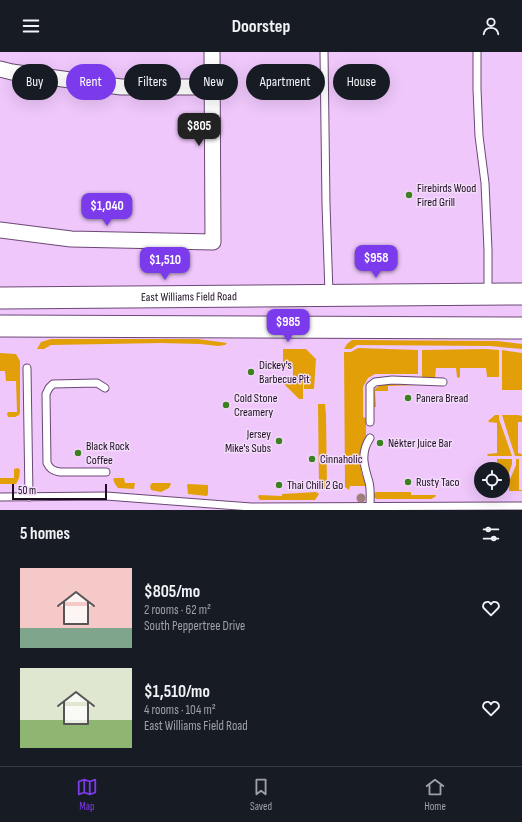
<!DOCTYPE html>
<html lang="en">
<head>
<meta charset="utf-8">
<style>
	:root { --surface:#171b24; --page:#20242c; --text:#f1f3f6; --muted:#9ea1a6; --line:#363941; --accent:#7c3aed }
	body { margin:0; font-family:"Sofia Sans Condensed",sans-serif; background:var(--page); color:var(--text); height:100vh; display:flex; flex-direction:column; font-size:15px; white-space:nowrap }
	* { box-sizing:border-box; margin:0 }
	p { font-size:13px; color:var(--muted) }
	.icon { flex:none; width:22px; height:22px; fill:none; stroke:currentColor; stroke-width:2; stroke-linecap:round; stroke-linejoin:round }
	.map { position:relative; height:458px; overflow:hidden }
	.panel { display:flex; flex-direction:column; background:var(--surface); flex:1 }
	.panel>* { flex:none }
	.banner { position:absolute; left:12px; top:12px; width:498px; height:36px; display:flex; gap:8px }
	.controls { position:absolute; left:474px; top:410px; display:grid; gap:8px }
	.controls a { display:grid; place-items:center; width:36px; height:36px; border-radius:50%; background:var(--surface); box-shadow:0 4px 16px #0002; font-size:20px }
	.scale { position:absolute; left:12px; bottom:10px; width:95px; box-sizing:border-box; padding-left:4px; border:2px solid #1c0e20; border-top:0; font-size:11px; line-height:14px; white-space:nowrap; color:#1c0e20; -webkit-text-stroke:3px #f3dbfa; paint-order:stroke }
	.price { position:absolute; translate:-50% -34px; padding:0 9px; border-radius:8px; background:var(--accent); color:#fff; font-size:13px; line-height:26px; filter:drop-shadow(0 1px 2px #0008) }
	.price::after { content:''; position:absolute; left:50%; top:24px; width:12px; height:9px; margin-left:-6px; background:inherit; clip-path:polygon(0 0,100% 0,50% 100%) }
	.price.current { background:#222; color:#fff }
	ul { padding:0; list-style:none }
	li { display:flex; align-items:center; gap:12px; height:100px; padding:0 20px }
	li span { display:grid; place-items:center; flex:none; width:112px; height:80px; border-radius:0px; color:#555 }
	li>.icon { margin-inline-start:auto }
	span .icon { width:48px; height:48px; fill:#fffc; stroke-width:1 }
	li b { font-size:17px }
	h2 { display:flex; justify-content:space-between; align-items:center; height:48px; padding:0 20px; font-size:17px }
	.pill { padding:0 14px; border-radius:18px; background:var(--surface); box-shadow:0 4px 16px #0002; font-size:14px; line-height:36px }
	.pill.current { background:var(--accent); color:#fff }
	header { display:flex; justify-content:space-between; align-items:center; height:52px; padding:0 20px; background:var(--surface); font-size:18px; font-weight:700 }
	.dock { display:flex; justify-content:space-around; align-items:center; height:56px; border-top:1px solid var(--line); background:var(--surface); font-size:11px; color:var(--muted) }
	.dock a { display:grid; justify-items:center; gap:2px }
	.dock .current { color:var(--accent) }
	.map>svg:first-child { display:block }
</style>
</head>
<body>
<header><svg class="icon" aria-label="menu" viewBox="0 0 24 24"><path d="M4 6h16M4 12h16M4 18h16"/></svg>Doorstep<svg class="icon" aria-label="person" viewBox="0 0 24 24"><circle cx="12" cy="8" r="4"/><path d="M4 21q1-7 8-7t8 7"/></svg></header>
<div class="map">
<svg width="522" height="458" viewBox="0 0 522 458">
	<rect width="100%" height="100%" fill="#efc7fb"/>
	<g fill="#e29f08">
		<polygon points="51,287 198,287 227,291 225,293 218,294 200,292 161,291 51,293 44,297 37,297 41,290"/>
		<polygon points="352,288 497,289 522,292 522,297 490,294 357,293 351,297 344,297 347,292"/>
		<polygon points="358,296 418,298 418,322 375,322 368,326 363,335 363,365 366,366 366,384 362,397 361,408 361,419 366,434 350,434 349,438 345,435 344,300 351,300"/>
		<polygon points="283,297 306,297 316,307 314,337 304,337 304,326 293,326 293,315 283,315"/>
		<polygon points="486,297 499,298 499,325 487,325 486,316 460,316 460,325 458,326 457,325 456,316 436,316 435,326 422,325 422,298"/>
		<polygon points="502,298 522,301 522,338 502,338"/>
		<polygon points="0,301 16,302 20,309 20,360 19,363 15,365 8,365 7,362 8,360 17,360 16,329 6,329 5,319 0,319"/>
		<polygon points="283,327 303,327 303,347 299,347 283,331"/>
		<path d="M388 332 418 333 388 334V339H375L376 355H373C373 340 371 334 388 332Z"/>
		<polygon points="318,352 325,352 326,363 327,435 323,438 319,434"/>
		<polygon points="495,363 499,363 499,367 512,404 488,404 487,403 488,402 497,401 497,371 489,370 488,369"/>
		<polygon points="502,363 518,363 522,364 522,370 518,370 518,401 522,402 522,404 515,404"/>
		<polygon points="497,407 512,407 512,412 506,429 506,439 489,439 503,439 503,417 497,417"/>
		<polygon points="516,407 519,407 519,438 522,438 522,439 509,439 509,430 516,413"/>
		<polygon points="18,416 20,418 19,426 16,432 0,432 0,426 14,426 14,417"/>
		<polygon points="115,426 124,426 125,431 135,431 134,437 118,436 115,432 113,427"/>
		<polygon points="152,431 170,431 171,432 169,436 161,440 151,438 150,434"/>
		<polygon points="188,432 208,433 208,442 207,444 188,442 187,433"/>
		<polygon points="316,440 319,442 315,448 260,448 258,445 259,443 282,444 282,442"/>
		<polygon points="377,440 411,440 411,443 436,443 435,445 431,447 377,447 373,445 373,441"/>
	</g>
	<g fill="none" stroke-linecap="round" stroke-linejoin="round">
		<defs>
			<g id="lane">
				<polyline points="324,0 326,152 329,242"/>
				<polyline points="477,0 477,37 479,84 485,131 488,198 488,241"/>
				<polyline points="27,316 29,445"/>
				<path d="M105 336 97 331 53 332 49 336 46 342 47 411C50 417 53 419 60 420H106"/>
				<polyline points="370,370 370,334 375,330 392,328 443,330"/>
				<path d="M370 386C360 401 364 414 369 430 371 438 370 447 370 455"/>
				<polyline points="0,445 106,444 251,455 522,454"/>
			</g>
			<g id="street">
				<polyline points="0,17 12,20 121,35 212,35"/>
				<polyline points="0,178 71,187 213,190 212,0"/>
			</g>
			<g id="secondary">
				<path id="s1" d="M0 246 522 242"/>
				<polyline points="0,274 522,276"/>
			</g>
		</defs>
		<use href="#lane" stroke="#6b4875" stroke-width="9"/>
		<use href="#street" stroke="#6b4875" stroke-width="17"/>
		<use href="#secondary" stroke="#6b4875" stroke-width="23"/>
		<use href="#lane" stroke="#fff" stroke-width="7"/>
		<use href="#street" stroke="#fff" stroke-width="15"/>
		<use href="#secondary" stroke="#fff" stroke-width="21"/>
	</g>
	<circle fill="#a07e79" cx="361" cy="446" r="4.5"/>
	<g fill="#3d8022" stroke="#f3dbfa" stroke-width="1.5">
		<circle cx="409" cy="143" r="4"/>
		<circle cx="251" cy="320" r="4"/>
		<circle cx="408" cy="346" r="4"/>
		<circle cx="226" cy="353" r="4"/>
		<circle cx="279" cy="389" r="4"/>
		<circle cx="380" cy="391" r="4"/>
		<circle cx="78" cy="401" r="4"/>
		<circle cx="312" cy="407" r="4"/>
		<circle cx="408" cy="430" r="4"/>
		<circle cx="279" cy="433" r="4"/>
	</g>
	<g text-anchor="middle" stroke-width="3" stroke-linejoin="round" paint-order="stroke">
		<g font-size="12" fill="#1c0e20" stroke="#f3dbfa" text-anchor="start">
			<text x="417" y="140">Firebirds Wood<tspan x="417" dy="14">Fired Grill</tspan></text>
			<text x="259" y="317">Dickey's<tspan x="259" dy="14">Barbecue Pit</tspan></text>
			<text x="234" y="350">Cold Stone<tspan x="234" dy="14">Creamery</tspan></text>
			<text x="416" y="350">Panera Bread</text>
			<text x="271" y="386" text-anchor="end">Jersey<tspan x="271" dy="14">Mike's Subs</tspan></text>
			<text x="388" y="395">Nékter Juice Bar</text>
			<text x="86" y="398">Black Rock<tspan x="86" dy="14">Coffee</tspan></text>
			<text x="320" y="411">Cinnaholic</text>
			<text x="416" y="434">Rusty Taco</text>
			<text x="287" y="437">Thai Chili 2 Go</text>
		</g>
		<g font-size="12" fill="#1c0e20" stroke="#f3dbfa">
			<text dy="4" stroke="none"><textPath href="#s1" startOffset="189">East Williams Field Road</textPath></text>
		</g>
	</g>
</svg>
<div class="controls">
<a><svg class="icon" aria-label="locate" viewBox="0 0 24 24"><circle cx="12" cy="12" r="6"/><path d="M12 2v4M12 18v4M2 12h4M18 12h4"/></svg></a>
</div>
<div class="scale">50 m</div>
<b class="price current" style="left:199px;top:95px">$805</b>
<b class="price" style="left:107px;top:175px">$1,040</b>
<b class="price" style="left:376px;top:227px">$958</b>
<b class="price" style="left:165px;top:229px">$1,510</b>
<b class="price" style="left:288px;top:291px">$985</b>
<div class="banner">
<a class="pill">Buy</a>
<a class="pill current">Rent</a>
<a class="pill">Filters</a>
<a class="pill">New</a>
<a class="pill">Apartment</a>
<a class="pill">House</a>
</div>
</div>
<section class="panel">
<h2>5 homes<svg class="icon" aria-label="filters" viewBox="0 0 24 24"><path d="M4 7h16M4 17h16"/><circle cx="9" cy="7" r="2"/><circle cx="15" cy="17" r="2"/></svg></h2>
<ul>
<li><span style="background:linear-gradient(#f6c9c9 75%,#7fa58c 0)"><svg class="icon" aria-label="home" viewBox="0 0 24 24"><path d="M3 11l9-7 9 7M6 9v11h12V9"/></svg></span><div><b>$805/mo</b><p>2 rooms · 62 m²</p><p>South Peppertree Drive</p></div><svg class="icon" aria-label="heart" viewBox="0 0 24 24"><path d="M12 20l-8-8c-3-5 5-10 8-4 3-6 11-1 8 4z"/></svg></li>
<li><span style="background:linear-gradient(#dfe7d0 65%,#8fb573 0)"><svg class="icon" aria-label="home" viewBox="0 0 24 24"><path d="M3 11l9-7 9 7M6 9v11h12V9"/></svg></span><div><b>$1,510/mo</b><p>4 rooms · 104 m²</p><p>East Williams Field Road</p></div><svg class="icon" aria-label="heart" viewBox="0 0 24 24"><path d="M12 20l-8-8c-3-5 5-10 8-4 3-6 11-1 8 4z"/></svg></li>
</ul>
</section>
<nav class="dock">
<a class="current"><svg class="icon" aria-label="map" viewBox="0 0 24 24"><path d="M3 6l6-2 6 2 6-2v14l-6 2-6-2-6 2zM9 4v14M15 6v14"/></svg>Map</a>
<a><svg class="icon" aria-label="saved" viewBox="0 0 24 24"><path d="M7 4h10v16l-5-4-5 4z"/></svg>Saved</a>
<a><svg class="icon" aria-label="home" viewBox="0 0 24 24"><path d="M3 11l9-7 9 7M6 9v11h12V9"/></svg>Home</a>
</nav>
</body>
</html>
